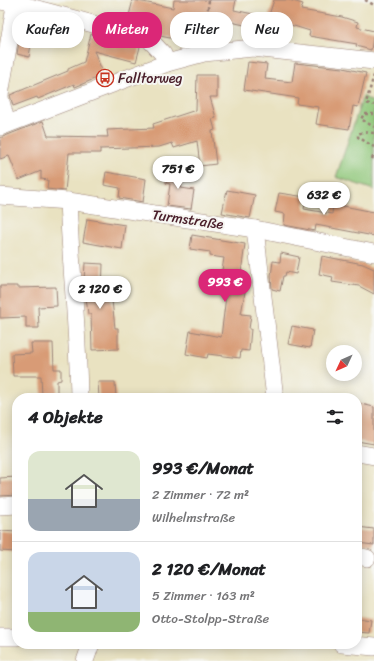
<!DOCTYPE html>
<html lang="de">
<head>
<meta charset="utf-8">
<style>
	:root { --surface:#fff; --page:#f2f2f2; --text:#202124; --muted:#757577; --line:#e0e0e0; --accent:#db2777 }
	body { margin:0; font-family:Sriracha,sans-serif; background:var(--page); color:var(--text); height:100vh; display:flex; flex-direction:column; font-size:15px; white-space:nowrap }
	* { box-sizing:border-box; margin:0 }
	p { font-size:13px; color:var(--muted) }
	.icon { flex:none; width:22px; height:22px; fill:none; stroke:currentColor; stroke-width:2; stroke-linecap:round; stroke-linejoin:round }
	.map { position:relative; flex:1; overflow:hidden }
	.details { position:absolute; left:12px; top:393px; width:350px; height:256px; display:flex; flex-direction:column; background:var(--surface); border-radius:16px; box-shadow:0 2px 10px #0003 }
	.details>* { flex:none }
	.banner { position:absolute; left:12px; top:12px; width:350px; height:36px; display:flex; gap:8px }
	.needle { width:26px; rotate:226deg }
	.controls { position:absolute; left:326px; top:345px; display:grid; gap:8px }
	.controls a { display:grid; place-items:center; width:36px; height:36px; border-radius:50%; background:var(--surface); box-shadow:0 2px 10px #0003; font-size:20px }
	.price { position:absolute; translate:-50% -34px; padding:0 9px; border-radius:14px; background:#fff; color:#222; font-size:13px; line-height:26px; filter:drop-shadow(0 1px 2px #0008) }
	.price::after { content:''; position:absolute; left:50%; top:24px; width:12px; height:9px; margin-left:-6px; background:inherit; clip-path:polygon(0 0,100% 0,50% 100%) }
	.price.selected { background:var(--accent); color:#fff }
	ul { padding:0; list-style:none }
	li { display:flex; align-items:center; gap:12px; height:100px; padding:0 16px }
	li+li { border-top:1px solid var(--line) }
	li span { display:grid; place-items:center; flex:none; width:112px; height:80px; border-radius:12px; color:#555 }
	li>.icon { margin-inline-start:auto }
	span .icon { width:48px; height:48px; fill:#fffc; stroke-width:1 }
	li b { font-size:17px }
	h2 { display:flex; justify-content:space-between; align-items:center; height:48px; padding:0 16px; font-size:17px }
	.tag { padding:0 14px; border-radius:16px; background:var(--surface); box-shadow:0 2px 10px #0003; font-size:14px; line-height:36px }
	.tag.selected { background:var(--accent); color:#fff }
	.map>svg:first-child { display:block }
</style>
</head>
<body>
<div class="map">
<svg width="374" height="661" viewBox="0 0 374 661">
	<rect width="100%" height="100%" fill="#f6f6f2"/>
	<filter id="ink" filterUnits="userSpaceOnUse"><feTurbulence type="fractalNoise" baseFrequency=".025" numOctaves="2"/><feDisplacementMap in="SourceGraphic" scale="8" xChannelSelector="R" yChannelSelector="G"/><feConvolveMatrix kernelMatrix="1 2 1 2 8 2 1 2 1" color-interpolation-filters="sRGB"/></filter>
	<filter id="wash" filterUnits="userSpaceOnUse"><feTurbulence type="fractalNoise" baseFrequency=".012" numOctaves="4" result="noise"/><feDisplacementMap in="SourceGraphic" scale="16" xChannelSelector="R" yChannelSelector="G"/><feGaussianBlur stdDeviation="0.9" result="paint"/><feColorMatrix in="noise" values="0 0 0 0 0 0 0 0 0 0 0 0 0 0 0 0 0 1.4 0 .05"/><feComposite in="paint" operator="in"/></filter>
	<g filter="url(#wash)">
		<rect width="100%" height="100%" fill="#e9e2c1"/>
		<polygon fill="#91c87b" stroke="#6e7453" points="363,96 374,103 374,190 336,177"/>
		<g id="blocks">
			<g fill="#d89b76">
				<polygon points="133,0 173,8 174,0 236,0 234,10 267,17 264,32 249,29 249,26 199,15 194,43 160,36 152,29 127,23"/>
				<polygon points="274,0 289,0 303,4 301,10 342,17 358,22 357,27 374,31 371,50 356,46 357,44 309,36 310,31 268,18"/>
				<polygon points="23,16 35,19 29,57 17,54"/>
				<polygon points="91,34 140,47 136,62 94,51 104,75 75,87 74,84 38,99 37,97 13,106 10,95 68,71 68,69 84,62"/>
				<polygon points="248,62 267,64 265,79 292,82 295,63 343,68 366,73 358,107 353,106 349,129 316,124 319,107 297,104 298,98 244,90"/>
				<polygon points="197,75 217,75 217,97 210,97 216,118 212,119 215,130 212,131 216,164 200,166 197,141 174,148 172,143 159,147 100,149 100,153 69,153 65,191 47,189 48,180 41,179 41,171 19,180 9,156 0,159 0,138 43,121 48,136 108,137 107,130 154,128 153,124 196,110"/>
				<polygon points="168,167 184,169 181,188 194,190 191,209 167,206 170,184 166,183"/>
				<polygon points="106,172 146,179 143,202 119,198 120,188 104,185"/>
				<polygon points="227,190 255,195 250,218 222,213"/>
				<polygon points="279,193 306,197 304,209 332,214 333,204 374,212 374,236 316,225 315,231 284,225 285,214 275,212"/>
				<polygon points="87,219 125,225 122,249 83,242"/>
				<polygon points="192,235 245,244 240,280 247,281 241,314 251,315 249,329 251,329 249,351 241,350 240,358 208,354 207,358 186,354 190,331 221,337 226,296 218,295 224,258 210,256 210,252 190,249"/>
				<polygon points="281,253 299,257 296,274 286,272 285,276 283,276 280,291 272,289 271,276 273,261 280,262"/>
				<polygon points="322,256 363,264 374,269 374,294 359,286 332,282 333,277 319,274"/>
				<polygon points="85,263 103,264 102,292 111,291 115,328 118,328 118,349 92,350 91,314 88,314 84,280"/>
				<polygon points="0,286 17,286 17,288 56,287 57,306 38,307 39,328 26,328 26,317 0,318"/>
				<polygon points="292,326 313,330 310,348 288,344"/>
				<polygon points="31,343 53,343 54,369 61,369 61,380 57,381 57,396 42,396 41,376 13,376 12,354 32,353"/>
				<polygon points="98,382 115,382 116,398 99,398"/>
				<polygon points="357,403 374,407 374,444 357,441"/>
				<polygon points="17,477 17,495 0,496 0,478"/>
				<polygon points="357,527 374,529 374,545 357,543"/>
				<polygon points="0,531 17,532 16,552 0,551"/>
				<polygon points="357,618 371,620 369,633 357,632"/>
			</g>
		</g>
	</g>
	<g filter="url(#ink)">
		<use href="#blocks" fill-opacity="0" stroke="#9a8076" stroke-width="1"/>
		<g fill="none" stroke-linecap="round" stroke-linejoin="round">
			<defs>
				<g id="minor">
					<polyline points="0,1 15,3 149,39 163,54 167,63"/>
					<polyline points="0,95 16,0"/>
					<polyline points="0,98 7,124"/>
					<polyline points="0,127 167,63 204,53 253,48 374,61"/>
					<polyline points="0,196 68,201 255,229 374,253"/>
					<path d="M68 201C71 267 78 332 79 398"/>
					<polyline points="255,229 275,398"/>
					<polyline points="357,453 374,456"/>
					<polyline points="0,506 17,505"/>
					<polyline points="357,556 367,558"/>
					<polyline points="0,637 17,637"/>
					<polyline points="342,644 374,647"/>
					<polyline points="85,661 91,644"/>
				</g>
			</defs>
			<use href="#minor" stroke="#9a8076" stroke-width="18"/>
			<g stroke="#9a8076" stroke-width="2.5" stroke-dasharray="3 3" stroke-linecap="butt">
				<polyline points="365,0 374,5"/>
				<polyline points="204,39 209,0"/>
				<polyline points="374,75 366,103 374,105"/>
				<polyline points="374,114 364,114 361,119 374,127"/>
				<polyline points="374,133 363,132 358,134 358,137 374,147"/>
				<polyline points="372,159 374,155"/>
			</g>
			<use href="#minor" stroke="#fff" stroke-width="17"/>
		</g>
	</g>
	<defs>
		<symbol id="bus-ring" viewBox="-11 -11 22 22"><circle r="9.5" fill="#f6f6f2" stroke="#c8321e" stroke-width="1.5"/><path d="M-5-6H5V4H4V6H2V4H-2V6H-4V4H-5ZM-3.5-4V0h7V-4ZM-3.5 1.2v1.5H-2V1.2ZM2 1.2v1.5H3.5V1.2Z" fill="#c8321e"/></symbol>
	</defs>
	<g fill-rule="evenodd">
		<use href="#bus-ring" x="95" y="68" width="20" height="20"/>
	</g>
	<g text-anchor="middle" stroke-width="4" stroke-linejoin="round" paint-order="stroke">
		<g font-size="14" fill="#4a1f2b" stroke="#f6f6f2" text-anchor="start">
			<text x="118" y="83">Falltorweg</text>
		</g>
		<g font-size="14" fill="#4a1f2b" stroke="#f6f6f2">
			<text transform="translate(188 219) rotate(8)" y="5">Turmstraße</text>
		</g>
	</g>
</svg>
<div class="controls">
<a><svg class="needle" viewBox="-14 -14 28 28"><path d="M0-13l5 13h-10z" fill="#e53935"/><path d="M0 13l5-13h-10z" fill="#757577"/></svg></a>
</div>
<b class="price" style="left:178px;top:190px">751 €</b>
<b class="price" style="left:324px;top:216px">632 €</b>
<b class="price selected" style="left:225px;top:303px">993 €</b>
<b class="price" style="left:100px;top:310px">2 120 €</b>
<div class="banner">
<a class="tag">Kaufen</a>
<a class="tag selected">Mieten</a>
<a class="tag">Filter</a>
<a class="tag">Neu</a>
</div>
<section class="details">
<h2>4 Objekte<svg class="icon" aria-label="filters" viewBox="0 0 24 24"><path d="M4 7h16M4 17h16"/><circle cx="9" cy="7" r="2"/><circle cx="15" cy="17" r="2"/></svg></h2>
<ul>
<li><span style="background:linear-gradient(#dfe7d0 60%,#9aa5b1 0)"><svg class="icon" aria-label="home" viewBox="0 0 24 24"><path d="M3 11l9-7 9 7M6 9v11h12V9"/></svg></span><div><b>993 €/Monat</b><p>2 Zimmer · 72 m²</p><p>Wilhelmstraße</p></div></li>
<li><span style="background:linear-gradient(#c9d6e8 75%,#8fb573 0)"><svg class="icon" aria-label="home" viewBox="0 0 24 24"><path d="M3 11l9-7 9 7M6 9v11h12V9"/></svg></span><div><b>2 120 €/Monat</b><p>5 Zimmer · 163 m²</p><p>Otto-Stolpp-Straße</p></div></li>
</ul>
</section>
</div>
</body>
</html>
